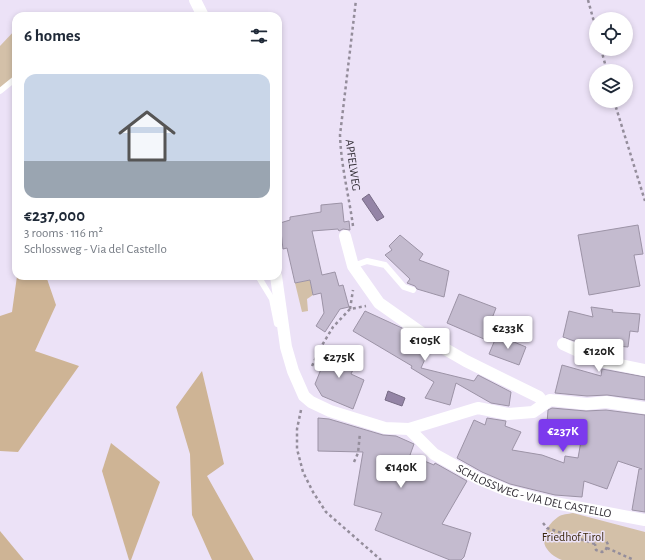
<!DOCTYPE html>
<html lang="en">
<head>
<meta charset="utf-8">
<style>
	:root { --surface:#fff; --page:#f2f2f3; --text:#1f2937; --muted:#747a83; --line:#e0e1e3; --accent:#7c3aed }
	body { margin:0; font-family:"Alegreya Sans",sans-serif; background:var(--page); color:var(--text); height:100vh; display:flex; flex-direction:column; font-size:15px; white-space:nowrap }
	* { box-sizing:border-box; margin:0 }
	p { font-size:13px; color:var(--muted) }
	.icon { flex:none; width:22px; height:22px; fill:none; stroke:currentColor; stroke-width:2; stroke-linecap:round; stroke-linejoin:round }
	.map { position:relative; flex:1; overflow:hidden }
	.details { position:absolute; left:12px; top:12px; width:270px; height:268px; display:flex; flex-direction:column; background:var(--surface); border-radius:12px; box-shadow:0 2px 6px #0003 }
	.details>* { flex:none }
	.fabs { position:absolute; left:589px; top:12px; display:grid; gap:8px }
	.fabs a { display:grid; place-items:center; width:44px; height:44px; border-radius:50%; background:var(--surface); box-shadow:0 2px 6px #0003; font-size:20px }
	.price { position:absolute; translate:-50% -34px; padding:0 9px; border-radius:4px; background:#fff; color:#222; font-size:13px; line-height:26px; filter:drop-shadow(0 1px 2px #0008) }
	.price::after { content:''; position:absolute; left:50%; top:24px; width:12px; height:9px; margin-left:-6px; background:inherit; clip-path:polygon(0 0,100% 0,50% 100%) }
	.price.active { background:var(--accent); color:#fff }
	ul { padding:0; list-style:none }
	li { display:grid; align-content:center; gap:8px; height:212px; padding:0 12px }
	li+li { border-top:1px solid var(--line) }
	li span { display:grid; place-items:center; height:124px; border-radius:12px; color:#555 }
	li>.icon { margin-inline-start:auto }
	span .icon { width:72px; height:72px; fill:#fffc; stroke-width:1 }
	li b { font-size:17px }
	h2 { display:flex; justify-content:space-between; align-items:center; height:48px; padding:0 12px; font-size:17px }
	.map>svg:first-child { display:block }
</style>
</head>
<body>
<div class="map">
<svg width="645" height="560" viewBox="0 0 645 560">
	<rect width="100%" height="100%" fill="#ece2f7"/>
	<g fill="#d3c0a8">
		<polygon points="16,29 16,78 0,91 0,46"/>
		<polygon points="310,280 313,295 307,299 308,311 302,312 295,283"/>
		<path d="M573 513 645 532V560H562C557 558 550 554 547 549 539 538 548 524 558 517 562 514 568 514 573 513Z"/>
	</g>
	<g fill="#ceb495">
		<polygon points="17,276 46,276 56,305 35,351 79,366 18,452 0,451 0,316 12,312"/>
		<polygon points="202,371 224,464 207,476 254,560 212,560 192,515 190,454 176,407"/>
		<polygon points="111,443 160,482 131,560 129,560 102,471"/>
		<polygon points="0,531 24,560 0,560"/>
	</g>
	<g fill="#9484a6" stroke="#776b85">
		<polygon points="369,194 384,217 377,221 362,199"/>
		<polygon points="388,391 405,398 402,406 385,400"/>
	</g>
	<g fill="#c4bbcf" stroke="#9c93a6">
		<polygon points="342,203 344,222 349,221 350,230 343,229 339,231 338,229 312,231 322,275 335,272 339,286 343,285 349,307 340,309 325,332 316,326 324,313 321,293 313,295 310,280 295,283 287,248 283,249 280,223 290,220 290,217 321,212 321,205"/>
		<polygon points="638,225 643,254 634,255 640,286 589,295 578,235"/>
		<polygon points="400,235 423,254 419,260 449,271 444,297 417,289 415,286 407,283 410,279 385,255 392,250 389,246"/>
		<polygon points="459,294 496,308 484,339 447,323"/>
		<polygon points="591,307 613,310 612,312 640,314 638,332 630,331 628,347 596,344 595,347 577,342 563,337 569,311 593,317"/>
		<polygon points="365,311 402,328 421,342 420,344 430,348 421,368 474,381 478,375 511,392 509,406 491,403 456,383 450,405 425,398 434,382 411,368 412,366 353,331"/>
		<polygon points="497,335 526,347 519,365 489,354"/>
		<polygon points="330,347 358,359 351,374 364,380 353,409 322,396 315,384"/>
		<polygon points="562,365 601,376 602,369 645,377 645,400 607,395 587,396 555,393"/>
		<polygon points="552,408 586,411 606,410 645,415 645,512 632,510 639,469 642,469 618,461 607,489 584,481 582,497 555,495 510,484 482,472 457,458 474,420 485,425 487,418 506,421 505,426 521,432 512,450 542,455 564,463 565,456 578,458 583,430 573,428 572,426 547,423 548,410"/>
		<polygon points="318,418 329,419 383,435 396,436 414,444 410,455 434,465 435,463 467,481 442,524 471,533 464,557 461,560 450,560 375,530 382,513 354,505 363,452 318,451"/>
	</g>
	<g fill="none" stroke-linecap="round" stroke-linejoin="round">
		<g stroke="#948d9b" stroke-width="2.5" stroke-dasharray="3 3" stroke-linecap="butt">
			<polyline points="588,0 596,29"/>
			<polyline points="601,49 607,71"/>
			<polyline points="614,101 645,201"/>
			<path d="M353 226C349 196 341 166 340 135L356 0"/>
			<polyline points="350,309 353,290"/>
			<polyline points="312,366 321,347 333,327 350,309 366,306"/>
			<polyline points="301,410 297,429 297,449 303,472 313,492 326,512 381,560"/>
			<polyline points="354,462 358,453 360,433"/>
			<path d="M543 523 547 528 595 544 598 539C603 539 607 540 608 545L605 551 602 552 596 550 595 544"/>
			<polyline points="607,548 634,560"/>
		</g>
		<g stroke="#fff" stroke-width="6">
			<polyline points="0,91 16,78"/>
			<polyline points="353,266 367,261 385,265 404,287 413,290"/>
			<polyline points="258,276 272,299 277,324"/>
		</g>
		<g stroke="#fff" stroke-width="12">
			<polyline points="195,0 203,16"/>
			<polyline points="345,236 353,266 379,303 440,346 466,361 539,397 544,403"/>
			<polyline points="276,276 286,347 293,371 304,396 311,402 330,411 385,428 409,429 478,408 508,414 533,412 550,400 587,404 606,402 645,408"/>
			<polyline points="563,344 600,361 645,370"/>
			<path id="s1" d="M409 429 434 454 479 479 508 491 555 503 645 520"/>
		</g>
	</g>
	<g text-anchor="middle" stroke-width="3" stroke-linejoin="round" paint-order="stroke">
		<g font-size="12" fill="#343038" stroke="#ece2f7">
			<text transform="translate(353 165) rotate(82)" y="4">APFELWEG</text>
			<text dy="4" stroke="none"><textPath href="#s1" startOffset="143">SCHLOSSWEG - VIA DEL CASTELLO</textPath></text>
		</g>
		<g font-size="12" fill="#39260b" stroke="#ece2f7">
			<text x="573" y="541">Friedhof Tirol</text>
		</g>
	</g>
</svg>
<div class="fabs">
<a><svg class="icon" aria-label="locate" viewBox="0 0 24 24"><circle cx="12" cy="12" r="6"/><path d="M12 2v4M12 18v4M2 12h4M18 12h4"/></svg></a>
<a><svg class="icon" aria-label="layers" viewBox="0 0 24 24"><path d="M12 4l9 5-9 5-9-5zM3 14l9 5 9-5"/></svg></a>
</div>
<b class="price" style="left:508px;top:350px">€233K</b>
<b class="price" style="left:425px;top:362px">€105K</b>
<b class="price" style="left:599px;top:373px">€120K</b>
<b class="price" style="left:339px;top:379px">€275K</b>
<b class="price active" style="left:563px;top:453px">€237K</b>
<b class="price" style="left:401px;top:489px">€140K</b>
<section class="details">
<h2>6 homes<svg class="icon" aria-label="filters" viewBox="0 0 24 24"><path d="M4 7h16M4 17h16"/><circle cx="9" cy="7" r="2"/><circle cx="15" cy="17" r="2"/></svg></h2>
<ul>
<li><span style="background:linear-gradient(#c9d6e8 70%,#9aa5b1 0)"><svg class="icon" aria-label="home" viewBox="0 0 24 24"><path d="M3 11l9-7 9 7M6 9v11h12V9"/></svg></span><div><b>€237,000</b><p>3 rooms · 116 m²</p><p>Schlossweg - Via del Castello</p></div></li>
</ul>
</section>
</div>
</body>
</html>
